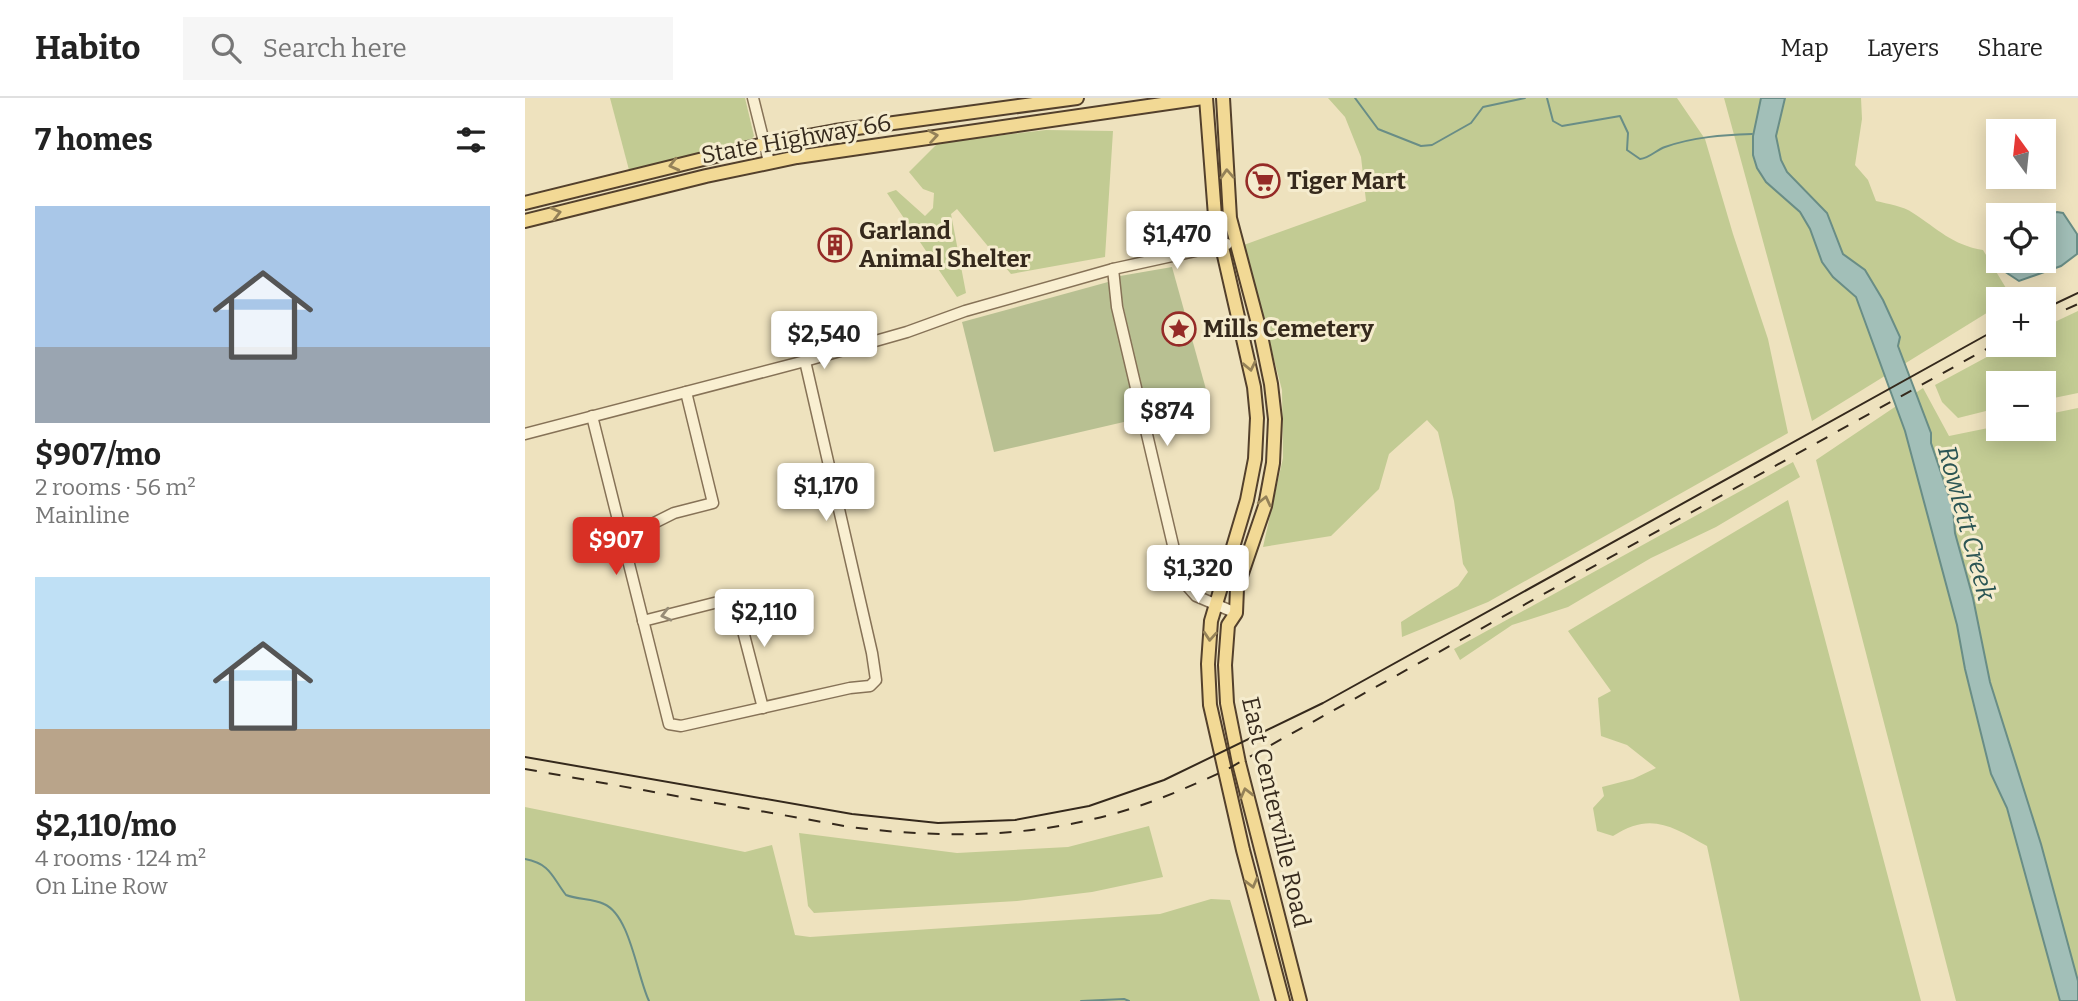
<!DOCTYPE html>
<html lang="en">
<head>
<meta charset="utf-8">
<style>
	:root { --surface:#fff; --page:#f6f6f6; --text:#222; --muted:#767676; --line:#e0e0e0; --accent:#d93025 }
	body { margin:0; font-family:Bitter,serif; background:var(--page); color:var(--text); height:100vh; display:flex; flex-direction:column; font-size:26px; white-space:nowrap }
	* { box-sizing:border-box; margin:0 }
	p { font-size:23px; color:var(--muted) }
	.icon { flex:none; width:38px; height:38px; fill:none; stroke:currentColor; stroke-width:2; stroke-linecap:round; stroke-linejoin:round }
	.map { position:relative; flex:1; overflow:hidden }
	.details { display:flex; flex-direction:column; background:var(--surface); width:525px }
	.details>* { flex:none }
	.needle { width:46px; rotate:345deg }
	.tools { position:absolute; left:1461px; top:21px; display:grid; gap:14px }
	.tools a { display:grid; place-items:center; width:70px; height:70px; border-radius:0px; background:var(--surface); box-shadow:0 4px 18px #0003; font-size:35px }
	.price { position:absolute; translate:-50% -60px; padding:0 16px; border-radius:7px; background:#fff; color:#222; font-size:23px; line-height:46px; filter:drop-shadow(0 2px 4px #0008) }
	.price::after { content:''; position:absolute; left:50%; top:42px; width:21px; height:16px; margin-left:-10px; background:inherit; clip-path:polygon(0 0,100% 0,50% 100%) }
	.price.on { background:var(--accent); color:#fff }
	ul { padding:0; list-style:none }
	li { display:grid; align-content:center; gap:14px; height:371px; padding:0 35px }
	li span { display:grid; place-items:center; height:217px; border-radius:0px; color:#555 }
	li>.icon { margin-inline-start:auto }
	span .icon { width:126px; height:126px; fill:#fffc; stroke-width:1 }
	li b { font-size:30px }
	h2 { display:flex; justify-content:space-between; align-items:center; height:84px; padding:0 35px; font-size:30px }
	header { display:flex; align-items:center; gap:42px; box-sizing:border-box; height:98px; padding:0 35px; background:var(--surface); border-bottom:2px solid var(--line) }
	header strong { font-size:33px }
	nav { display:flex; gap:38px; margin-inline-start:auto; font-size:24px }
	.search { width:490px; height:63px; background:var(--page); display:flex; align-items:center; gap:18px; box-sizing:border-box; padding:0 24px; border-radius:0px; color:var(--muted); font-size:26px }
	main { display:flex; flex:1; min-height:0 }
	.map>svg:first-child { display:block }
</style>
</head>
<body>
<header>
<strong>Habito</strong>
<div class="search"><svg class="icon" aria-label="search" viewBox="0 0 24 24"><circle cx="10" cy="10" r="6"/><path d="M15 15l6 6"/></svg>Search here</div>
<nav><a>Map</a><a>Layers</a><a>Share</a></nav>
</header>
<main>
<section class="details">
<h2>7 homes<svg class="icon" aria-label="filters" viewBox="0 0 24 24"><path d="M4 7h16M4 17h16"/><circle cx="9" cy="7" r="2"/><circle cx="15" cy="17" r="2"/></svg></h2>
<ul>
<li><span style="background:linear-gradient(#a9c7e8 65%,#9aa5b1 0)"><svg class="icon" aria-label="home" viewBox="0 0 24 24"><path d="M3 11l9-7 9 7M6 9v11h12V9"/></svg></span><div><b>$907/mo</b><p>2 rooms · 56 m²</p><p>Mainline</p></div></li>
<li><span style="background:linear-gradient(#bfe0f5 70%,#b9a48a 0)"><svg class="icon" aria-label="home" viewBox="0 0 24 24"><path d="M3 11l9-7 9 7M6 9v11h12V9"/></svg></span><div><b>$2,110/mo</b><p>4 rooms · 124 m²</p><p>On Line Row</p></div></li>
</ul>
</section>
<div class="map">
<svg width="1553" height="903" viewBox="0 0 1553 903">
	<rect width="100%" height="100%" fill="#eee2be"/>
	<g fill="#c2cb93">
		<polygon points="85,0 220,0 229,38 224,44 104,72"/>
		<polygon points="803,0 1152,0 1180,41 1208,136 1243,241 1263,335 963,504 877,539 876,524 933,488 943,474 938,466 929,403 913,334 902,322 864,356 854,391 806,438 738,449 758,360 757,292 738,219 716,148 841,103 836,59 820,19"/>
		<path d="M1199 0H1336L1337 21 1330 67 1343 82 1351 103C1363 106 1378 108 1388 115 1413 131 1427 147 1458 152L1487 200 1474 201 1473 208 1287 323Z"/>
		<polygon points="521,32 588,33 580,159 486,176 432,111 426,116 441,195 432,199 362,95 371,92 400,118 408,110 409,95 398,91 384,74 413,45"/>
		<polygon points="1553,213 1553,295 1519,302 1519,285 1474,285 1473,310 1433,320 1417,304 1410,287 1484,247 1519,247 1519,229"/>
		<polygon points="1398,290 1424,338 1473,328 1474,331 1519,331 1519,317 1553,310 1553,903 1431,903 1291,362"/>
		<polygon points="1268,364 1275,379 1191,429 1126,460 1043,509 987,527 935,562 929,551"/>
		<path d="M1263 402 1396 903H1215L1182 748C1148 729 1126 713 1088 738L1072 733 1068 710 1079 698 1077 689 1108 681 1131 670 1102 647 1076 638 1073 600 1086 593 1043 533Z"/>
		<polygon points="0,709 220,754 247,747 270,837 285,839 635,816 686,801 705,802 735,903 0,903"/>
		<polygon points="624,728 638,779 567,794 492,803 289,815 283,808 274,735 432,755 543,749"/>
	</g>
	<g fill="#b8c092">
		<polygon points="647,169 682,295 675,300 622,314 593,185 595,178"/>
		<polygon points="583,184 616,320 469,354 437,224"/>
	</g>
	<g fill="#a2bfb8" stroke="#698d86" stroke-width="2">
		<polygon points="1236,0 1260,0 1251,38 1256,62 1262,74 1302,115 1318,156 1340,172 1358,202 1375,239 1373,248 1406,335 1406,345 1428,410 1430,435 1448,500 1465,584 1516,746 1553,883 1553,903 1535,903 1482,710 1466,676 1440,571 1432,527 1380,333 1331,199 1308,179 1297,164 1285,131 1275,114 1241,84 1232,70 1228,57 1228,38"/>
		<polygon points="1532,114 1538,115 1552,136 1552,156 1536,168 1494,183 1473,169 1470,161 1473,154 1474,163 1519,163 1519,118"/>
	</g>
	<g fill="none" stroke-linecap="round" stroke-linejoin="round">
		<g stroke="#698d86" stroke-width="2">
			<polyline points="830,0 853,31 896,48 907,47 946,25 958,9 1000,0"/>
			<path d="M1022 0 1028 23 1037 28 1095 18 1103 35 1102 52 1115 61C1125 60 1131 52 1140 49 1168 39 1198 37 1227 36"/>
			<path d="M0 761C26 766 27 779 41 797 54 802 67 800 79 806 105 817 112 878 124 903"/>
			<polyline points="556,903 599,901 604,903"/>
		</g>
		<defs>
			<g id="minor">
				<polyline points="228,0 244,64"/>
				<polyline points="588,171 592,209 656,481 671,498 711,515"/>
				<polyline points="67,318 144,626 156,628 325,590 345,588 351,582 347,555 280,263"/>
				<polyline points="0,336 280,263 382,234 440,213 588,171 702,146"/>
				<polyline points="96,433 129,425 149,415 188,405 161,294"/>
				<polyline points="118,523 201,502 211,506 238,610"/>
			</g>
			<g id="major">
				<polyline points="681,0 690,118 729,289 732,320 730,361 722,402 686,523 683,566 685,607 718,752 758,903"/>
				<polyline points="698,0 705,120 735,233 746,286 750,321 748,365 740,408 712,490 711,515 703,527 700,567 702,605 714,665 775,903"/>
				<polyline points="0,105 239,46 310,33 552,0"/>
				<polyline points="0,123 181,78 272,59 678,0"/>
			</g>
		</defs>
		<use href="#minor" stroke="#867257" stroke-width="13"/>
		<use href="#major" stroke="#53402c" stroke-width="16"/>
		<use href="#minor" stroke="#f9efd1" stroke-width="10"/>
		<use href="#major" stroke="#f2d995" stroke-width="12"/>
		<g stroke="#35291c" stroke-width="2">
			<polyline points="1519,211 1553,195"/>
			<polyline points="0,659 327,716 413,725 490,722 564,708 639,682 798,605 1474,230"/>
		</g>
		<g stroke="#35291c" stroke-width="2" stroke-dasharray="12 12" stroke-linecap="butt">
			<polyline points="1519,221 1553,206"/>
			<path d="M0 671 325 729C420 741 513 740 605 711 637 701 668 687 699 673L1474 244"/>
		</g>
	</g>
	<defs><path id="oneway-chevron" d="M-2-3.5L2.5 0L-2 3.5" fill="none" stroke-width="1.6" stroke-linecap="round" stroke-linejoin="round" transform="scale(1.75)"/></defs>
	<g stroke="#948158">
		<use href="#oneway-chevron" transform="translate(408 38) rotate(-9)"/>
		<use href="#oneway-chevron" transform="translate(149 67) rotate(166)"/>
		<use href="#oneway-chevron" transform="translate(702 76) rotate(-93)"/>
		<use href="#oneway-chevron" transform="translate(31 115) rotate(-14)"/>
		<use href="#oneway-chevron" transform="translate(725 268) rotate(78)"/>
		<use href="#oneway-chevron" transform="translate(740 403) rotate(-77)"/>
		<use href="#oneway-chevron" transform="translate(685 538) rotate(94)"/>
		<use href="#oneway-chevron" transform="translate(721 695) rotate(-104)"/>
		<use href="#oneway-chevron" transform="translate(727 785) rotate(75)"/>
	</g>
	<use stroke="#978c76" href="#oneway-chevron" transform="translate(141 517) rotate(166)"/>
	<defs>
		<symbol id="supermarket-ring" viewBox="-11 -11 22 22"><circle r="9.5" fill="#f5ecce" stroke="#952b27" stroke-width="1.5"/><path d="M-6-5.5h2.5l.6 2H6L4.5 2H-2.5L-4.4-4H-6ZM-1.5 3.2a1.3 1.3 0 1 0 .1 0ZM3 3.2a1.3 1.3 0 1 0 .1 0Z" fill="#952b27"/></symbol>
		<symbol id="building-ring" viewBox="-11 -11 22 22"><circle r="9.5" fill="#f5ecce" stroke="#952b27" stroke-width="1.5"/><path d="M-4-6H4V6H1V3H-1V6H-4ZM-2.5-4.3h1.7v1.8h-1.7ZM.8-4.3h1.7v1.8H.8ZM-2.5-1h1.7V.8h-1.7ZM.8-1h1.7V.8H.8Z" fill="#952b27"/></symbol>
		<symbol id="sight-ring" viewBox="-11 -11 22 22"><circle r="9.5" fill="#f5ecce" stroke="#952b27" stroke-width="1.5"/><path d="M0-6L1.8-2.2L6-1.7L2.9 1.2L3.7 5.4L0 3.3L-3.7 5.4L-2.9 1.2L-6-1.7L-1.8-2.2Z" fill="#952b27"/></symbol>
	</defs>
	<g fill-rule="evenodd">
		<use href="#supermarket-ring" x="719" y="64" width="38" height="38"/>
		<use href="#building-ring" x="291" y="128" width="38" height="38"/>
		<use href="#sight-ring" x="635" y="212" width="38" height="38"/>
	</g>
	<g text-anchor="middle" stroke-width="6" stroke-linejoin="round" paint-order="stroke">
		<g font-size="24" fill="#35291c" stroke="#f5ecce">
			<text transform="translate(271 41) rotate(-10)" y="8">State Highway 66</text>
			<text transform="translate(751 714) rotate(77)" y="8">East Centerville Road</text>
		</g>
		<g font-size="24" font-weight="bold" fill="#35291c" stroke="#f5ecce" text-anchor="start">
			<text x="762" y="91">Tiger Mart</text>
			<text x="334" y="141">Garland<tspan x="334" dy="28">Animal Shelter</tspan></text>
			<text x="678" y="239">Mills Cemetery</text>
		</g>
		<g font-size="26" font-style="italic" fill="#2b5554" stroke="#f5ecce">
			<text transform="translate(1442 425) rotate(75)" y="9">Rowlett Creek</text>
		</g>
	</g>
</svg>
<div class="tools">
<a><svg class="needle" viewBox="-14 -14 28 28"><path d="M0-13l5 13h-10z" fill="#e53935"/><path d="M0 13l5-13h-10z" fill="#767676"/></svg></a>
<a><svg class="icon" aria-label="locate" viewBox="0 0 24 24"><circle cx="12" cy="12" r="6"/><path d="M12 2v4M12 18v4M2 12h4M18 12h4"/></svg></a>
<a>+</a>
<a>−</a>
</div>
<b class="price" style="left:652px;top:173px">$1,470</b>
<b class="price" style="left:299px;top:273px">$2,540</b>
<b class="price" style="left:642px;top:350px">$874</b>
<b class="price" style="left:301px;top:425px">$1,170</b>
<b class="price on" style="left:91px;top:479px">$907</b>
<b class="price" style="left:673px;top:507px">$1,320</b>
<b class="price" style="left:239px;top:551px">$2,110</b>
</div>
</main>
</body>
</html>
